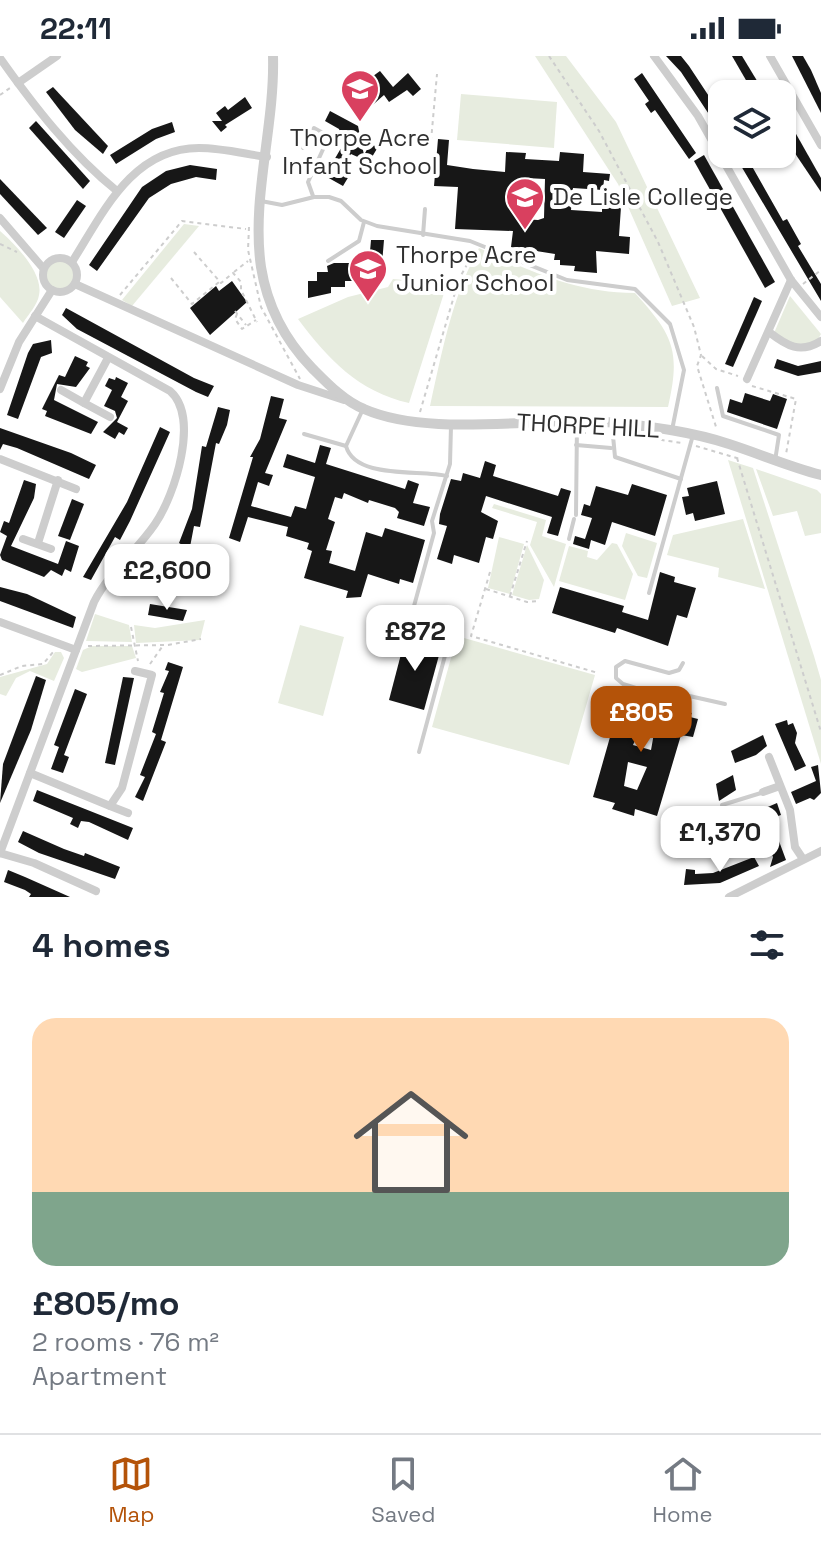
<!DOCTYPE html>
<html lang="en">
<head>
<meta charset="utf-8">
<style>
	:root { --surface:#fff; --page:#f2f2f3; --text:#1f2937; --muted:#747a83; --line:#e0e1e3; --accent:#b45309 }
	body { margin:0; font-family:"Space Grotesk",sans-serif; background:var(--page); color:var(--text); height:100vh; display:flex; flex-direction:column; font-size:30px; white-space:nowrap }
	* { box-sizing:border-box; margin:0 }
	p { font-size:26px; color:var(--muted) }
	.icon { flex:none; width:44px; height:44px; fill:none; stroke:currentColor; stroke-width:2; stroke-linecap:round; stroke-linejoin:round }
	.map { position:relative; height:841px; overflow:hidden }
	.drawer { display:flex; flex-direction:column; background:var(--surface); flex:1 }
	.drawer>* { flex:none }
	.controls { position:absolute; left:708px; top:24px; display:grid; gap:16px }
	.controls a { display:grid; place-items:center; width:88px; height:88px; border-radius:16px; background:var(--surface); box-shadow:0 2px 6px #0004; font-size:40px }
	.price { position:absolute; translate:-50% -68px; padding:0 18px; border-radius:16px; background:#fff; color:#222; font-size:26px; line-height:52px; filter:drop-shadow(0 2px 4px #0008) }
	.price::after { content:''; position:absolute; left:50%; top:48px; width:24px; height:18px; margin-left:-12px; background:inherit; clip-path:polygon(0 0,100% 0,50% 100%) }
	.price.current { background:var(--accent); color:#fff }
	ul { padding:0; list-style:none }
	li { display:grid; align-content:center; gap:16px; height:424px; padding:0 32px }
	li span { display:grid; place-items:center; height:248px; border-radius:24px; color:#555 }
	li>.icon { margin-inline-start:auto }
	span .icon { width:144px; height:144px; fill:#fffc; stroke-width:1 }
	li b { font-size:34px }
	h2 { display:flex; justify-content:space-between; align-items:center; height:96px; padding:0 32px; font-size:34px }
	.status { display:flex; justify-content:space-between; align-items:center; height:56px; padding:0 40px; background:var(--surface); direction:ltr }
	.status svg { height:22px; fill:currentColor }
	.tabs { display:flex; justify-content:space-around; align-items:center; height:112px; border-top:2px solid var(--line); background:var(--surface); font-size:22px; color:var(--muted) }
	.tabs a { display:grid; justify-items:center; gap:4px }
	.tabs .current { color:var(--accent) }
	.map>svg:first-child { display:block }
</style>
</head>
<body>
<div class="status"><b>22:11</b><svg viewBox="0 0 49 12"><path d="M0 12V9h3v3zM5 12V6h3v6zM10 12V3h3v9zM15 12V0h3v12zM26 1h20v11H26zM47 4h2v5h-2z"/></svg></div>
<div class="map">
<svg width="821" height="841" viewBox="0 0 821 841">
	<rect width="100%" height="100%" fill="#fff"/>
	<g fill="#e7ecdf">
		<polygon points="535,0 566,0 616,66 700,242 672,250 618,128"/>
		<polygon points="461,38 557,46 554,92 457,84"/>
		<polygon points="184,168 199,170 132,250 122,244"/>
		<path d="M0 175C14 187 44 217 39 239 38 248 28 259 23 267L0 241Z"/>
		<path d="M479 192C533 216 574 236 635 237 673 279 681 294 668 351L430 350C442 296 452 241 479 192Z"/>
		<circle cx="60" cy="219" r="17"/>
		<path d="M393 223 428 226 444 237 409 347C359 336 328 303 298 263L348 241 388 231Z"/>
		<polygon points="790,240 821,278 817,285 797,290 774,277"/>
		<polygon points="728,404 753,412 814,600 821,624 821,708"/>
		<polygon points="756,413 817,434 821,438 821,477 805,480 797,455 773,460"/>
		<polygon points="494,448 546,464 542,480 566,488 554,531 530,489 537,466 492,452"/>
		<polygon points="743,463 765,533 718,521 719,512 667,499 673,479"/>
		<polygon points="626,477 657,487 647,522 638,520 622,490"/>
		<polygon points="499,481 524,488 510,538 488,532"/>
		<polygon points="612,487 617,488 633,518 625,544 559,525 569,490 588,495 587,501 597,504"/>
		<polygon points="527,489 544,524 539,543 529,544 512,539"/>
		<polygon points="95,558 129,569 132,586 86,585"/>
		<polygon points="205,564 200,584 136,587 134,569 155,572"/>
		<polygon points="300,569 344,581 323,660 278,647"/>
		<polygon points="457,580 595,619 569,709 432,671"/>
		<polygon points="92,590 132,590 136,602 82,616 76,613 83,594"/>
		<polygon points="55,596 61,596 64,602 54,625 30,615 16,622 6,640 0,638 0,621 47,608"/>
	</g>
	<g fill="#171717" fill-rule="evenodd">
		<polygon points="666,0 681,0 689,10 722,60 722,78 681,16"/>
		<polygon points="732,0 742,0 765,38 754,38"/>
		<polygon points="792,0 803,0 811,14 821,37 821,57"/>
		<polygon points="380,15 393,31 408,17 421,33 413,40 407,34 389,46 384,39 368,53 359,42 375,30 369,23"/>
		<polygon points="642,17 696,97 689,103 655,54 651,57 645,48 649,45 634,23"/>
		<polygon points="53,31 108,90 103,98 75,74 46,36"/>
		<polygon points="245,41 252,52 225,69 227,71 221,76 212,65 222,65 216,57 225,50 228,54"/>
		<polygon points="330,55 358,70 364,99 370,88 378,91 369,106 351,98 341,115 349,120 343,130 318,116 323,106 330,111 344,87 339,73 325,65"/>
		<polygon points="787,62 821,122 821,136 782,78 782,65"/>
		<polygon points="36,65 90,125 83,133 29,72"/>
		<polygon points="172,66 175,76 156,83 116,108 110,99 152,73"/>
		<path d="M438 83 449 84 447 109 473 113 505 116 506 96 526 97 525 103 559 105 560 96 584 98 583 116 610 118 609 125 604 124 603 134 573 132 571 154 602 156V149L621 151 619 180 630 181 629 198 596 195 597 217 574 215 575 210 560 209V204H554L555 198 511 191 513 175 455 173 458 131 434 130ZM526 122 545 123 544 162 538 164 523 163Z"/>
		<polygon points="734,98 745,98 783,165 787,163 801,188 798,190 821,228 821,245"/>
		<polygon points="704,99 775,226 765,232 694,105"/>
		<polygon points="190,109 217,113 216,124 196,121 171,128 149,142 97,215 89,209 142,131 166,115"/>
		<polygon points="0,123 47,172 38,179 0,138"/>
		<polygon points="77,144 86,150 64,182 55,176"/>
		<polygon points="371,184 384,184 381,220 357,221 357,225 345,225 345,231 331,231 331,237 308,242 308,225 317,225 317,216 328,216 327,210 334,207 369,207"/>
		<polygon points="232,225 247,246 210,279 190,252 216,230 219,235"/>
		<polygon points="754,241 762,245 733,311 725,308"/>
		<polygon points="66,252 194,322 214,330 208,341 196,336 77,273 62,259"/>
		<polygon points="51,284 52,297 41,301 18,363 7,359 28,297 33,288"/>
		<polygon points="75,300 88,306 86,310 90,312 76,331 57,328 54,344 98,366 91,378 45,360 47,355 42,353 59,319 65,321"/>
		<polygon points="777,303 798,310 821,305 821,316 798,320 774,312"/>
		<polygon points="116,321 128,327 121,341 128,345 117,366 128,372 124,379 119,376 115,383 103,376 117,362 115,355 104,350 112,334 105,330 109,322 115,324"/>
		<polygon points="745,337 770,345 773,338 787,343 777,373 727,356 730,343 742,347"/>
		<polygon points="271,340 284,343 279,362 287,364 265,417 273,419 269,430 258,426 251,450 291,461 295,450 306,453 315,421 283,411 287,398 315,407 320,389 331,392 326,408 405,433 408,424 419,428 413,447 430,451 424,470 397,462 399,456 395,452 369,444 368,447 344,437 342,443 335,441 328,463 335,466 326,494 332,495 329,507 355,515 366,476 382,481 385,472 425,484 413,527 400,523 399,528 368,518 361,541 346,542 348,535 304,522 312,495 307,493 309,487 286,480 288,471 248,461 240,486 229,482 253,401 250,401 260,383"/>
		<polygon points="218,351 230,354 227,369 219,388 216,387 200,471 194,470 190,491 184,490 179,487 192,453 202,390 206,391"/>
		<polygon points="160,371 170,376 130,465 120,484 115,481 91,524 83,521 127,446"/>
		<polygon points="0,372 71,397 96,409 89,423 17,392 3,388 0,394"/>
		<polygon points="485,405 496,409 493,420 558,440 561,432 571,435 558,480 547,477 552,461 486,440 481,456 498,465 493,483 486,481 479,507 454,499 452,508 437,503 447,470 439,468 440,458 451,423 461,425 463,417 480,422"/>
		<polygon points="24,424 36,428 34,442 11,490 58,508 66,485 79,490 71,516 65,513 62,520 51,514 44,521 2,504 0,499 7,480 0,476 4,465 9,467"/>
		<polygon points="717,425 725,458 695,465 693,457 686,459 682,441 689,440 687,432"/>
		<polygon points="632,428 667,439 655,480 612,466 605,489 591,484 589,493 573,488 575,480 585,483 592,462 581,459 584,448 590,450 596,430 628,439"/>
		<polygon points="72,443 84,448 70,484 58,480"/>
		<polygon points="660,516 675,521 674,526 696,532 687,562 677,559 668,590 617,572 615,577 552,557 560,531 624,550 622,556 648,564"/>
		<polygon points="0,531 27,538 76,561 73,572 0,545"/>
		<polygon points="150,548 187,554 183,565 148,559"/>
		<polygon points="406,579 441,592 424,654 389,644"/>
		<polygon points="168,606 183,611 161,684 166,686 143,745 135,741 145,721 140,719 156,678 152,676 164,637 160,636 169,615 165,614"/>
		<polygon points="36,620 46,624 31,674 0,747 3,708"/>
		<polygon points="123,621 134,622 115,709 105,707"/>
		<polygon points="75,633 87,638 64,699 69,701 63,717 51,713 59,691 54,689"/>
		<path d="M611 637 692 657 690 661 698 663 693 681 681 679 657 760 635 753 634 760 612 753 615 747 593 741 616 660 606 656ZM644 664 656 666 651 694 633 689ZM628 706 647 711 637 734 624 730Z"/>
		<polygon points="787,664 788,669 793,667 797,677 795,687 806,710 795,715 775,668"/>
		<polygon points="763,679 767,690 756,699 735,707 731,695"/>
		<polygon points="818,709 821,737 814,744 810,742 796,748 791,736 816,725 811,711"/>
		<polygon points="733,719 736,734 719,745 716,728"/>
		<polygon points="37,734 133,772 128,784 89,766 81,765 78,772 70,768 73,762 33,745"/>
		<polygon points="777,747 781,759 739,774 735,765"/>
		<polygon points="718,758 730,790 718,795 705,764"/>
		<polygon points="23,775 64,793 84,800 85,797 120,811 115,823 39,797 18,786"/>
		<polygon points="776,777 786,804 770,811 773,801 765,782"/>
		<polygon points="754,801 759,810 720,827 684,829 686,813 695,814 695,818 713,817"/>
		<polygon points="8,814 25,821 70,841 29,841 31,838 25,834 4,826"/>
	</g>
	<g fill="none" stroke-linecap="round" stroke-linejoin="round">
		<g stroke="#cdcdcd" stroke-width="2" stroke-dasharray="4 4" stroke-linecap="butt">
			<polyline points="549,0 599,75 658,186 694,271 701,299 697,310 717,374"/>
			<polyline points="0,39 10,32"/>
			<polyline points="431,85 437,18"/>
			<polyline points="249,171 248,194 261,251 300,323"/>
			<polyline points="0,188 17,196"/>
			<polyline points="194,196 221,227 233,217 241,226 241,234 257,266"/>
			<polyline points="234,216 248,205"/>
			<polyline points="171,222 192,248 219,226"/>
			<polyline points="803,228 821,214"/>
			<polyline points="120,239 182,165 246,173"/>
			<polyline points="235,255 246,269"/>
			<polyline points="237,258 235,263 242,273 256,264"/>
			<polyline points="702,300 716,313 738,320"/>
			<polyline points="752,330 796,343 786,398"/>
			<polyline points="420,356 459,223 474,196"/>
			<polyline points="554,376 571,377"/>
			<polyline points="582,377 607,377"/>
			<polyline points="621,378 682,387"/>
			<polyline points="696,390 740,403"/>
			<polyline points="737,402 821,676"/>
			<polyline points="490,516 471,580 598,617"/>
			<polyline points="486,533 527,546 539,545"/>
			<polyline points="510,540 527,485"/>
			<polyline points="131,571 138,605"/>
			<polyline points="88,590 168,589 201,583"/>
			<polyline points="150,608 162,591"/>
			<polyline points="0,619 22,610 43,608 54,595"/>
		</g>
		<g stroke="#cdcdcd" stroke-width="4">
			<polyline points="303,92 314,72 323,77 325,89 308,126 313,140"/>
			<polyline points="261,145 282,149 314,141 329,141 341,145 361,164 377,170 470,185 567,224 635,233 670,268 684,314 672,374"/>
			<polyline points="423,179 425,153"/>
			<polyline points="328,205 359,185 364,166"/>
			<polyline points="717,332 723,360 779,379 775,405"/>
			<polyline points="612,369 615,401 681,423"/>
			<polyline points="304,378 346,390 363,353"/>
			<polyline points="576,389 611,392"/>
			<path d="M346 390C355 424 422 413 447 420"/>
			<polyline points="576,459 577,368"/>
			<polyline points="569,483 574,463"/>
			<polyline points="649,537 693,379"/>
			<polyline points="414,550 434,477 432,465 450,408 451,370"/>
			<polyline points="683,607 679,614 669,617 625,605 616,611 616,622 623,628 665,641 685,639 725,648"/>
			<polyline points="419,696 453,570 447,560"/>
			<polyline points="725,770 722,749 761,737"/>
		</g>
		<g stroke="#cdcdcd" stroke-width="8">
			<polyline points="654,0 698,60 791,224 821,261"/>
			<polyline points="770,0 821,89"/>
			<path d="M0 2C34 50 71 98 117 135"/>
			<polyline points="18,27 57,0"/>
			<polyline points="0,162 43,212"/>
			<circle cx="60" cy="219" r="17"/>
			<path d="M72 206C103 157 132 92 199 92 222 92 245 98 267 101"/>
			<polyline points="75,228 298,329 344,344"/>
			<path d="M769 276C787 290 800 298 821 285"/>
			<polyline points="747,323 791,224"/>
			<polyline points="0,333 19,286 52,234"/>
			<polyline points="61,334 84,347 108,302"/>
			<polyline points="84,347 110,361"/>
			<polyline points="0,403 76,433"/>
			<polyline points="23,483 51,493"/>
			<polyline points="38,487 58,424"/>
			<polyline points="129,498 149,517 176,528 182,518"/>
			<polyline points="0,566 76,594"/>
			<polyline points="769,701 790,754 795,791 803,803"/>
			<polyline points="30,717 110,750 122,732 152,619 135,615"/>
			<polyline points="763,736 780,730"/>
			<polyline points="110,750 128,757"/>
			<path d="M0 797 94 546C110 515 136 496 155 468 175 439 200 361 170 335L35 260"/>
			<polyline points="0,797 34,807 96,835"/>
			<polyline points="729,841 821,795"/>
		</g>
		<path stroke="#cdcdcd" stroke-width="10" d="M273 0C275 70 251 142 261 211 267 249 285 284 312 312 327 327 344 345 364 353 433 383 541 359 617 367 654 371 693 376 729 388 760 398 790 411 821 419"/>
	</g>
	<defs>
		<symbol id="school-pin" viewBox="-11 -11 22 30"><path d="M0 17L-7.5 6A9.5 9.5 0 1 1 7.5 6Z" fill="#d9405f" stroke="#fff"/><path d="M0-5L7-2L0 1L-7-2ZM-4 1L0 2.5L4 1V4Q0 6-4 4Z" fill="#fff"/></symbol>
	</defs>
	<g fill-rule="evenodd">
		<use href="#school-pin" x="338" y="11" width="44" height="60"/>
		<use href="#school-pin" x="503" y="119" width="44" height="60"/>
		<use href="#school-pin" x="346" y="191" width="44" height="60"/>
	</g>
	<g text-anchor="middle" stroke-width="8" stroke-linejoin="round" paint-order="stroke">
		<g font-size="24" fill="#303030" stroke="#fff" text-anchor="start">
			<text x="360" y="90" text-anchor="middle">Thorpe Acre<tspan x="360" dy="28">Infant School</tspan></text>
			<text x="553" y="149">De Lisle College</text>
			<text x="396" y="207">Thorpe Acre<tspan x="396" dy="28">Junior School</tspan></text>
		</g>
		<g font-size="24" fill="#303030" stroke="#fff">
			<text transform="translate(588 370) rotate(3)" y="8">THORPE HILL</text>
		</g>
	</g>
</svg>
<div class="controls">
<a><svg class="icon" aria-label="layers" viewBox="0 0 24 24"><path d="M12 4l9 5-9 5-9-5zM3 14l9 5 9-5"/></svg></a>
</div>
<b class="price" style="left:167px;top:556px">£2,600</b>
<b class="price" style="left:415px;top:617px">£872</b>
<b class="price current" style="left:641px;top:698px">£805</b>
<b class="price" style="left:720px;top:818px">£1,370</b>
</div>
<section class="drawer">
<h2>4 homes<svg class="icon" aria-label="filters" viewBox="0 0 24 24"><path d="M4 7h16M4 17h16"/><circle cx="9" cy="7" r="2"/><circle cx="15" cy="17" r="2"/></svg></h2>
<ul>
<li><span style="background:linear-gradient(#ffd9b3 70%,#7fa58c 0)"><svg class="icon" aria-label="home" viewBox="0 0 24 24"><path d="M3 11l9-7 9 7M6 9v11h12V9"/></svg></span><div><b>£805/mo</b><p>2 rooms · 76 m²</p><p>Apartment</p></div></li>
</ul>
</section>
<nav class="tabs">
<a class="current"><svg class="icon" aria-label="map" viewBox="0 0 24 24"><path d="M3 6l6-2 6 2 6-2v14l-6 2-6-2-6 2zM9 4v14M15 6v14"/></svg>Map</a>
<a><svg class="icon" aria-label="saved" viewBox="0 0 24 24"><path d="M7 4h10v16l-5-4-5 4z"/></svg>Saved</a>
<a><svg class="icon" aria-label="home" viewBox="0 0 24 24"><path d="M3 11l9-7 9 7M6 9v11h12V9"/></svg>Home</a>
</nav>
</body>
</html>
